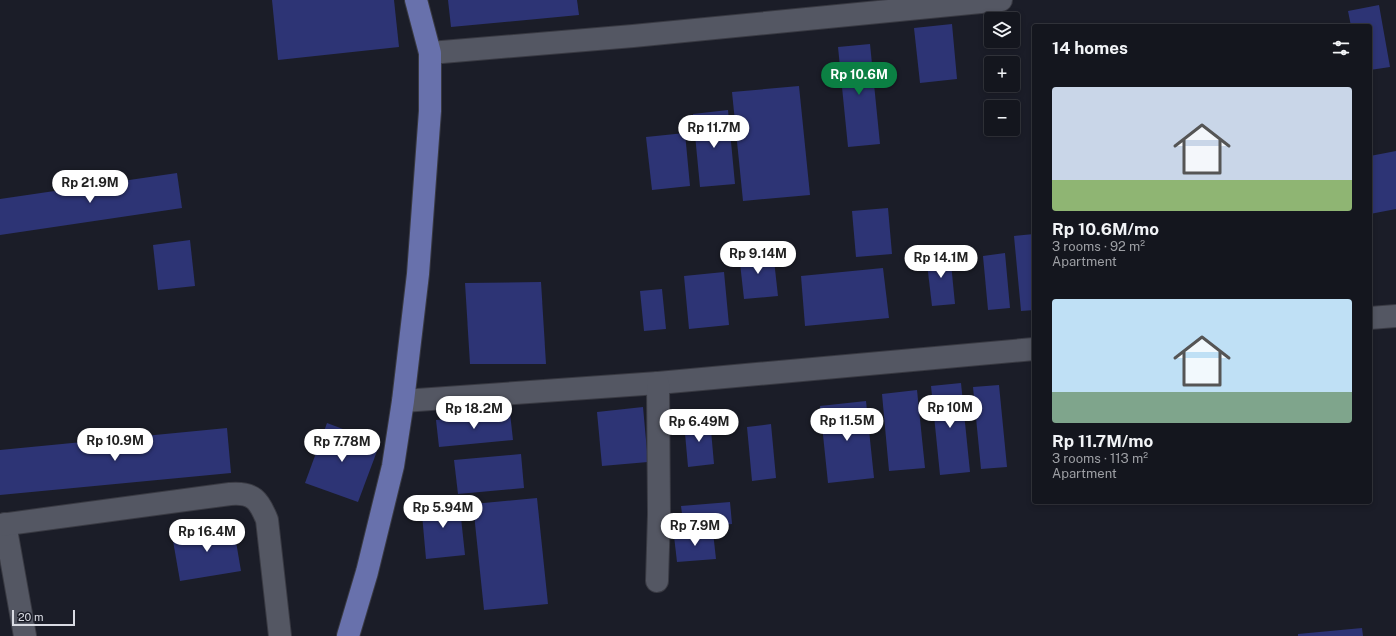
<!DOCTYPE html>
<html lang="en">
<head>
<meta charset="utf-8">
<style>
	:root { --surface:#14161e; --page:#21232b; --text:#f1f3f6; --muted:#9d9fa4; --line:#33353c; --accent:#0b8043 }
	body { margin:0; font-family:"Public Sans",sans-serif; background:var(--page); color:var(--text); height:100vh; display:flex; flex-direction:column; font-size:15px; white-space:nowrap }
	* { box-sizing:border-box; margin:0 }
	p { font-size:13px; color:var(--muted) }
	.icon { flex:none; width:22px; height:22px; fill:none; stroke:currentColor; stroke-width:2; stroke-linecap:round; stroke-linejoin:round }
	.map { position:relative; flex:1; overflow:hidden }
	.sheet { position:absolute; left:1032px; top:24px; width:340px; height:480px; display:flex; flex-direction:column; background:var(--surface); border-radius:4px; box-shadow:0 2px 6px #0003,0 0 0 1px var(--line) }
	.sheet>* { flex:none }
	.fabs { position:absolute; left:984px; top:12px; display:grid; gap:8px }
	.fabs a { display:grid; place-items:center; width:36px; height:36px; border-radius:4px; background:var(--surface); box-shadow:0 2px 6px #0003,0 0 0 1px var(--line); font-size:20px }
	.scale { position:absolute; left:12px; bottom:10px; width:63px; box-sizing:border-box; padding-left:4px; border:2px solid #d9dbe3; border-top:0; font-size:11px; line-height:14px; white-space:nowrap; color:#d9dbe3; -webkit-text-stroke:3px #1b1d28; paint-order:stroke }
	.price { position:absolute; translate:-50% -34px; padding:0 9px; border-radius:14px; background:#fff; color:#222; font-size:13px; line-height:26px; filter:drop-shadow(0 1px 2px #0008) }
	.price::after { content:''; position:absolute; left:50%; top:24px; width:12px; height:9px; margin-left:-6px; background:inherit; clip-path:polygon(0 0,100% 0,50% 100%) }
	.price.active { background:var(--accent); color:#fff }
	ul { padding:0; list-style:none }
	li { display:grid; align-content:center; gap:8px; height:212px; padding:0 20px }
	li span { display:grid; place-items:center; height:124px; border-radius:4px; color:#555 }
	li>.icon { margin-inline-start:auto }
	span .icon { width:72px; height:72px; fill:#fffc; stroke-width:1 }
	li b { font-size:17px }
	h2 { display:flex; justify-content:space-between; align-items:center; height:48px; padding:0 20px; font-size:17px }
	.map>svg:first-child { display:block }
</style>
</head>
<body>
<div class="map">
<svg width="1396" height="636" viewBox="0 0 1396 636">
	<rect width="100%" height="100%" fill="#1b1d28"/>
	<g fill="#2d3475">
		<polygon points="272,0 394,0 399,47 278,60"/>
		<polygon points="448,0 577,0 579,15 451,27"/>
		<polygon points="1379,5 1390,67 1370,70 1370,26 1351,26 1348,11"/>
		<polygon points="952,24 957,79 920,83 914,28"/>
		<polygon points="870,44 880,144 848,147 838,47"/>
		<polygon points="799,86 810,195 743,201 732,92"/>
		<polygon points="728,110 735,184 700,187 693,114"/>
		<polygon points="685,133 690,186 652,190 646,137"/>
		<polygon points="1396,151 1396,209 1370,214 1370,156"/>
		<polygon points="177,173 182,208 0,235 0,199"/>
		<polygon points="888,208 892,254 856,257 852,211"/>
		<polygon points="1034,234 1034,310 1021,311 1014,236"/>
		<polygon points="190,240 195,286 158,290 153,245"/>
		<polygon points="773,251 778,296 744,299 739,254"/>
		<polygon points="950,253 955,304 932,306 926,255"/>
		<polygon points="1005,253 1010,308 988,310 983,256"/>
		<polygon points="883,268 889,318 805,326 801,276"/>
		<polygon points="724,272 729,325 689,329 684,276"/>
		<polygon points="541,282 546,364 470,364 465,283"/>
		<polygon points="662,289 666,329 644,331 640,291"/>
		<polygon points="961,383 970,472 940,475 931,386"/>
		<polygon points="999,385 1007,467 981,469 973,387"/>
		<polygon points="917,390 925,468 889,471 882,394"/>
		<polygon points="866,401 874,478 828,483 820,406"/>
		<polygon points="643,407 648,462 602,466 597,412"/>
		<polygon points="510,413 513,440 439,447 436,420"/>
		<polygon points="710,419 714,464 688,467 684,422"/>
		<polygon points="327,423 380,443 358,502 305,483"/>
		<polygon points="771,424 776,478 752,481 747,427"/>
		<polygon points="227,428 231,473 0,495 0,450"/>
		<polygon points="521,454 524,488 458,494 454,460"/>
		<polygon points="537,498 548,604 484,610 473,504"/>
		<polygon points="459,499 465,555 426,559 421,503"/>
		<polygon points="730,502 732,524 684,529 681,506"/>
		<polygon points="233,524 241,571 180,581 172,535"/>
		<polygon points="713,532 716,559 677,562 674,536"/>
		<polygon points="1362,628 1363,636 1298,636 1298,634"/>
	</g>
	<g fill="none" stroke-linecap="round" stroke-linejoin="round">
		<defs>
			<g id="minor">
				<polyline points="430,53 633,36 1001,0"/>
				<polyline points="1370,318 1396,316"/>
				<polyline points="403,401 658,383 1034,349"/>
				<polyline points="5,524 25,636"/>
				<path d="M0 525 230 494C253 492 259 500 267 520L280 636"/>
				<polyline points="657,581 659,514 658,383"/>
			</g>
			<polyline id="major" points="348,636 367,572 393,466 403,401 418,274 430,111 430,53 416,0"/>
		</defs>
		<use href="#minor" stroke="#393a43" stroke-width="24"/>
		<use href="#major" stroke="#393a43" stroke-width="24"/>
		<use href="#minor" stroke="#545763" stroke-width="22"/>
		<use href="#major" stroke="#6871ac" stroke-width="22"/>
	</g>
</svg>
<div class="fabs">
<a><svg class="icon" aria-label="layers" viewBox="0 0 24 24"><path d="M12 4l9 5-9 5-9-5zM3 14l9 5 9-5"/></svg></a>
<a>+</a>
<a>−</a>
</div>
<div class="scale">20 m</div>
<b class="price active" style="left:859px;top:96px">Rp 10.6M</b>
<b class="price" style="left:714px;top:149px">Rp 11.7M</b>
<b class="price" style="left:90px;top:204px">Rp 21.9M</b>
<b class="price" style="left:758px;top:275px">Rp 9.14M</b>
<b class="price" style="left:941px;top:279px">Rp 14.1M</b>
<b class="price" style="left:950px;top:429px">Rp 10M</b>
<b class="price" style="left:474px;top:430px">Rp 18.2M</b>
<b class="price" style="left:847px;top:442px">Rp 11.5M</b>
<b class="price" style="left:699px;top:443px">Rp 6.49M</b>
<b class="price" style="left:115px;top:462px">Rp 10.9M</b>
<b class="price" style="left:342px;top:463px">Rp 7.78M</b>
<b class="price" style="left:443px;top:529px">Rp 5.94M</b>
<b class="price" style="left:695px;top:547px">Rp 7.9M</b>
<b class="price" style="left:207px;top:553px">Rp 16.4M</b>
<section class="sheet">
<h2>14 homes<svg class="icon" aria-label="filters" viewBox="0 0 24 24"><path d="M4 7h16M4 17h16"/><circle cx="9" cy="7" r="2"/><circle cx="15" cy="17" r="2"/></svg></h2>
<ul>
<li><span style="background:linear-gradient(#c9d6e8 75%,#8fb573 0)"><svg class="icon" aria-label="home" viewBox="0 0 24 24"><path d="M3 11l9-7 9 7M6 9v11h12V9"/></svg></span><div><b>Rp 10.6M/mo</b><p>3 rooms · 92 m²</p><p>Apartment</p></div></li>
<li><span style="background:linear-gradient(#bfe0f5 75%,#7fa58c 0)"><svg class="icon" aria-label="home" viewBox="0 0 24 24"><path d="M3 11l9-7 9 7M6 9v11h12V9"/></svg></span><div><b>Rp 11.7M/mo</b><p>3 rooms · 113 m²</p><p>Apartment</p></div></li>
</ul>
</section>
</div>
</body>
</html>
